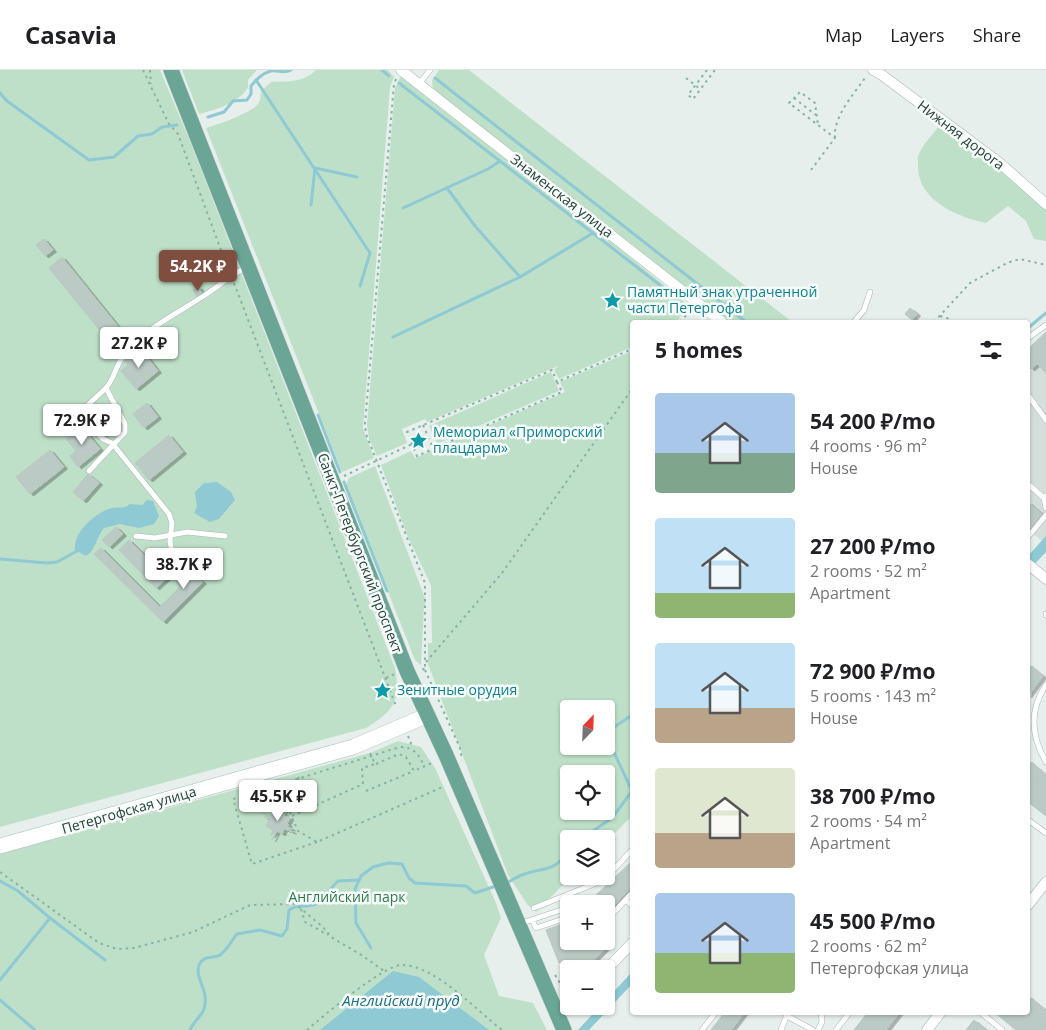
<!DOCTYPE html>
<html lang="en">
<head>
<meta charset="utf-8">
<style>
	:root { --surface:#fff; --page:#f6f6f6; --text:#202124; --muted:#757577; --line:#e0e0e0; --accent:#7f4e3f }
	body { margin:0; font-family:"Open Sans",sans-serif; background:var(--page); color:var(--text); height:100vh; display:flex; flex-direction:column; font-size:19px; white-space:nowrap }
	* { box-sizing:border-box; margin:0 }
	p { font-size:16px; color:var(--muted) }
	.icon { flex:none; width:28px; height:28px; fill:none; stroke:currentColor; stroke-width:2; stroke-linecap:round; stroke-linejoin:round }
	.map { position:relative; flex:1; overflow:hidden }
	.sheet { position:absolute; left:630px; top:250px; width:400px; height:695px; display:flex; flex-direction:column; background:var(--surface); border-radius:5px; box-shadow:0 1px 4px #0004 }
	.sheet>* { flex:none }
	.needle { width:32px; rotate:23deg }
	.fabs { position:absolute; left:560px; top:630px; display:grid; gap:10px }
	.fabs a { display:grid; place-items:center; width:55px; height:55px; border-radius:5px; background:var(--surface); box-shadow:0 1px 4px #0004; font-size:25px }
	.price { position:absolute; translate:-50% -42px; padding:0 11px; border-radius:5px; background:#fff; color:#222; font-size:16px; line-height:32px; filter:drop-shadow(0 1px 2px #0008) }
	.price::after { content:''; position:absolute; left:50%; top:30px; width:15px; height:11px; margin-left:-8px; background:inherit; clip-path:polygon(0 0,100% 0,50% 100%) }
	.price.on { background:var(--accent); color:#fff }
	ul { padding:0; list-style:none }
	li { display:flex; align-items:center; gap:15px; height:125px; padding:0 25px }
	li span { display:grid; place-items:center; flex:none; width:140px; height:100px; border-radius:5px; color:#555 }
	li>.icon { margin-inline-start:auto }
	span .icon { width:60px; height:60px; fill:#fffc; stroke-width:1 }
	li b { font-size:21px }
	h2 { display:flex; justify-content:space-between; align-items:center; height:60px; padding:0 25px; font-size:21px }
	header { display:flex; align-items:center; gap:30px; box-sizing:border-box; height:70px; padding:0 25px; background:var(--surface); border-bottom:1px solid var(--line) }
	header strong { font-size:24px }
	nav { display:flex; gap:28px; margin-inline-start:auto; font-size:18px }
	.map>svg:first-child { display:block }
</style>
</head>
<body>
<header>
<strong>Casavia</strong>
<nav><a>Map</a><a>Layers</a><a>Share</a></nav>
</header>
<div class="map">
<svg width="1046" height="960" viewBox="0 0 1046 960">
	<defs>
		<filter id="shadow"><feDropShadow dx="3.5" dy="2" stdDeviation="0" flood-color="#0004"/></filter>
	</defs>
	<rect width="100%" height="100%" fill="#e6efeb"/>
	<polygon fill="#d4dfda" points="1046,262 1046,474 1028,460 1028,279"/>
	<g fill="#bfe0c8" fill-rule="evenodd">
		<path d="M0 0H160L190 71 395 598C401 631 394 641 366 658L0 757Z"/>
		<path d="M182 0H257L248 10V17C241 32 215 40 199 44Z"/>
		<path d="M316 0H388L394 7 390 17 363 358 374 388 342 402 206 58C218 55 251 43 258 34 261 30 260 28 261 23 262 19 268 15 271 12 288 11 303 13 316 0Z"/>
		<polygon points="439,0 469,0 792,252 730,252 433,19 432,10"/>
		<polygon points="401,6 589,153 689,236 676,252 632,252 632,277 559,309 554,300 558,296 427,352 425,349 402,359 407,373 377,386 369,369 367,355 395,18"/>
		<path d="M942 52 1014 110 1046 140V171L1034 169 1026 151 1008 136 986 153C957 147 917 130 918 95 918 92 917 87 919 84 922 75 936 61 942 52Z"/>
		<path d="M632 281V746L606 772V769H569V806H572L536 842 527 834 508 805 428 594V573H432L431 515 408 467 381 395 411 381 415 388 565 322 560 312ZM569 639H606V676H569ZM569 704H606V741H569Z"/>
		<polygon points="551,302 559,321 437,374 429,356"/>
		<polygon points="375,396 426,531 424,537 421,595 415,590 346,415 349,408"/>
		<polygon points="398,671 421,677 435,698 496,833 501,848 484,885 499,926 533,933 547,960 0,960 0,784 370,683"/>
	</g>
	<g fill="#8ec9d4">
		<polygon points="217,412 231,422 235,430 219,449 210,452 194,443 197,437 195,422 204,413"/>
		<path d="M147 430 153 431 159 446 154 454 139 458 120 454 104 458C97 466 95 481 86 486L75 480C73 462 96 442 112 438 120 436 123 440 130 434L142 435Z"/>
		<polygon points="1046,466 1046,482 1028,501 1028,486"/>
		<polygon points="393,901 419,907 489,960 320,960"/>
		<polygon points="632,902 632,914 589,960 578,960 600,936 606,936 606,930"/>
	</g>
	<g fill="none" stroke-linecap="round" stroke-linejoin="round">
		<g stroke="#8ec9d4" stroke-width="3">
			<polyline points="382,0 389,6"/>
			<polyline points="435,8 746,252"/>
			<polyline points="256,10 370,183 360,216"/>
			<polyline points="399,13 678,229"/>
			<polyline points="0,23 7,31 89,90 114,87 138,66 152,64 162,57 177,55"/>
			<path d="M208 47 224 42 233 31 247 30 251 24V16C256 10 262 3 271 1 278 0 284 4 291 0"/>
			<polyline points="447,118 475,156 520,207 593,163"/>
			<polyline points="311,135 315,98 357,107"/>
			<polyline points="403,138 488,99 500,91"/>
			<polyline points="1028,258 1046,243"/>
			<polyline points="393,267 520,207"/>
			<polyline points="318,345 340,402"/>
			<polyline points="344,412 387,521"/>
			<polyline points="0,489 47,493 57,492 77,481"/>
			<polyline points="581,769 612,748 632,721 611,676 610,660 632,645"/>
			<polyline points="0,811 18,821 50,848 0,910"/>
			<path d="M505 814C511 811 516 807 522 805 545 796 553 804 569 780"/>
			<polyline points="50,848 105,890"/>
			<polyline points="371,878 356,853 355,819 361,806 373,797 388,793 402,794 409,808 415,813 466,816 475,823 496,816"/>
			<polyline points="0,930 35,960"/>
			<path d="M190 960C196 946 207 946 205 926 204 916 194 903 200 893 205 885 213 889 220 885 228 879 231 871 237 864L260 860 282 866 287 859 289 840C298 833 307 839 316 834 327 827 329 819 338 811L359 810"/>
		</g>
	</g>
	<g fill="#bbcac4" stroke="#b8c9c2" filter="url(#shadow)">
		<polygon points="44,169 53,180 45,186 36,175"/>
		<polygon points="62,187 128,269 115,279 49,198"/>
		<polygon points="199,217 202,224 197,227 193,220"/>
		<polygon points="910,238 917,244 912,250 905,244"/>
		<polygon points="1046,262 1046,303 1037,294 1031,299 1028,295 1028,279"/>
		<polygon points="140,278 158,301 136,319 121,301 128,295 125,291"/>
		<polygon points="97,333 116,354 104,365 85,344"/>
		<polygon points="147,333 158,347 144,358 133,344"/>
		<polygon points="81,356 100,379 78,397 70,386 76,381 66,369"/>
		<polygon points="169,365 183,382 149,410 135,393"/>
		<polygon points="50,380 64,397 30,424 16,407"/>
		<polygon points="88,404 99,413 83,431 73,422"/>
		<polygon points="1028,432 1042,444 1028,461"/>
		<polygon points="116,457 123,464 109,477 102,470"/>
		<polygon points="129,470 167,508 156,518 119,480"/>
		<polygon points="101,478 169,546 163,552 94,484"/>
		<polygon points="196,494 204,502 198,508 203,512 169,546 160,537 180,517 176,513"/>
		<polygon points="1028,594 1043,606 1028,626"/>
		<polygon points="1028,690 1042,702 1028,720"/>
		<polygon points="1042,702 1046,705 1046,746 1028,732 1028,720"/>
		<polygon points="283,735 280,744 285,739 282,745 285,743 284,746 290,748 287,754 289,755 286,756 292,759 285,758 293,762 284,759 282,764 277,761 272,770 276,761 271,766 273,760 266,756 270,749 264,747 271,747 262,743 271,746 274,741 279,743"/>
		<polygon points="630,793 632,795 632,816 606,844 606,834 590,834 595,829 594,827"/>
		<polygon points="567,852 569,871 575,871 577,875 580,871 606,871 606,868 611,873 586,898 583,896 579,899 568,899 562,892 559,893 546,860"/>
		<polygon points="1028,926 1046,941 1046,960 1016,960 994,942 1028,942"/>
		<polygon points="725,942 745,942 731,960 711,960"/>
		<polygon points="868,942 900,942 886,960 854,960"/>
		<polygon points="974,950 986,960 966,960"/>
	</g>
	<g fill="none" stroke-linecap="round" stroke-linejoin="round">
		<defs>
			<g id="lane">
				<polyline points="419,14 430,0"/>
				<polyline points="854,252 864,240 870,222"/>
				<polyline points="1028,268 1046,255"/>
				<polyline points="1028,325 1046,350"/>
				<polyline points="80,343 103,369 112,373 169,444 172,453 170,471 176,508"/>
				<polyline points="60,361 106,318"/>
				<path d="M89 401 125 362V354L106 318C114 309 115 298 122 288 140 261 176 244 202 227 218 217 230 205 247 197"/>
				<polyline points="1028,414 1044,428 1046,426"/>
				<polyline points="1044,428 1046,438"/>
				<polyline points="136,466 155,468 187,462 225,466"/>
				<polyline points="1028,467 1046,445"/>
				<polyline points="1046,544 1046,545"/>
				<path d="M1046 615C1029 640 1031 666 1046 692"/>
				<polyline points="1028,750 1046,763"/>
				<polyline points="626,830 632,836"/>
				<polyline points="534,838 604,810 632,780"/>
				<polyline points="532,850 536,858 569,847"/>
				<polyline points="606,851 632,823"/>
				<polyline points="519,854 561,840"/>
				<polyline points="980,942 1002,960"/>
				<polyline points="787,946 813,960"/>
				<polyline points="702,960 716,942"/>
				<polyline points="781,960 788,942"/>
				<polyline points="818,960 822,952 821,942"/>
				<polyline points="836,960 850,942"/>
			</g>
			<g id="street">
				<polyline points="401,0 722,252"/>
				<polyline points="873,0 882,5 1001,94 1046,134"/>
				<polyline points="1028,494 1046,509"/>
				<polyline points="1028,835 1046,812"/>
				<polyline points="606,900 632,873"/>
				<polyline points="558,946 572,936"/>
				<polyline points="927,960 941,942"/>
			</g>
			<polyline id="secondary" points="0,776 353,677 428,645"/>
			<polyline id="primary" points="171,0 407,601 446,685 564,960"/>
		</defs>
		<use href="#lane" stroke="#a8b8b2" stroke-width="6"/>
		<use href="#street" stroke="#a8b8b2" stroke-width="11"/>
		<use href="#secondary" stroke="#a4bbb3" stroke-width="16"/>
		<use href="#primary" stroke="#c2cac8" stroke-width="16"/>
		<g stroke="#86b3a5" stroke-width="2" stroke-dasharray="2.5 4" stroke-linecap="butt">
			<polyline points="143,0 169,54 178,64 228,199"/>
			<polyline points="150,0 151,14"/>
			<polyline points="707,0 688,25 693,29 715,0"/>
			<polyline points="686,8 700,19"/>
			<polyline points="396,9 394,14 365,354 366,364 425,513 425,600 419,597"/>
			<polyline points="794,28 816,45"/>
			<path d="M835 68C833 47 853 25 865 8V5"/>
			<polyline points="811,100 835,68 789,33 800,22 815,33 818,55"/>
			<polyline points="234,213 396,636"/>
			<polyline points="940,246 950,249 953,252"/>
			<polyline points="915,247 917,252"/>
			<polyline points="680,252 692,239"/>
			<polyline points="934,252 970,213 1007,193 1020,189 1046,195"/>
			<polyline points="557,312 562,322 417,386 407,362 552,300 557,312 632,279"/>
			<polyline points="423,355 433,378"/>
			<polyline points="344,406 412,374"/>
			<polyline points="426,592 502,503 632,319"/>
			<polyline points="425,600 460,678 462,690"/>
			<polyline points="386,608 395,604"/>
			<polyline points="408,666 411,673 409,678"/>
			<polyline points="376,694 399,684 406,687 414,701 434,692"/>
			<polyline points="299,707 286,734 298,761 317,772 445,716"/>
			<polyline points="366,721 414,701"/>
			<polyline points="292,746 363,714 362,698 375,694 370,683"/>
			<path d="M317 772 252 794 233 729 400 677C413 677 419 684 424 696"/>
			<polyline points="0,802 99,873 117,879 134,878 193,862 250,835 295,834 323,857 331,867 363,886 384,901"/>
			<polyline points="301,839 305,852 328,865"/>
			<polyline points="555,905 569,927"/>
			<path d="M307 960C323 946 383 896 401 895 434 894 477 941 502 960"/>
		</g>
		<use href="#lane" stroke="#fff" stroke-width="5"/>
		<use href="#street" stroke="#fff" stroke-width="10"/>
		<use href="#secondary" stroke="#fff" stroke-width="15"/>
		<use href="#primary" stroke="#6aa596" stroke-width="15"/>
	</g>
	<defs>
		<symbol id="sight-bare" viewBox="-9 -9 18 18"><path d="M0-6L1.8-2.2L6-1.7L2.9 1.2L3.7 5.4L0 3.3L-3.7 5.4L-2.9 1.2L-6-1.7L-1.8-2.2Z" fill="#0f9aa8" stroke="#f7fbf9" stroke-width="2.5" paint-order="stroke"/></symbol>
	</defs>
	<g fill-rule="evenodd">
		<use href="#sight-bare" x="600" y="218" width="25" height="25"/>
		<use href="#sight-bare" x="406" y="358" width="25" height="25"/>
		<use href="#sight-bare" x="370" y="608" width="25" height="25"/>
	</g>
	<g text-anchor="middle" stroke-width="5" stroke-linejoin="round" paint-order="stroke">
		<g font-size="14" fill="#24423a" stroke="#f7fbf9">
			<text transform="translate(961 65) rotate(37)" y="5">Нижняя дорога</text>
			<text transform="translate(562 126) rotate(38)" y="5">Знаменская улица</text>
			<text transform="translate(360 483) rotate(69)" y="5">Санкт-Петербургский проспект</text>
			<text transform="translate(129 740) rotate(-16)" y="5">Петергофская улица</text>
		</g>
		<g font-size="14" fill="#0d838f" stroke="#f7fbf9" text-anchor="start">
			<text x="627" y="227">Памятный знак утраченной<tspan x="627" dy="16">части Петергофа</tspan></text>
			<text x="433" y="367">Мемориал «Приморский<tspan x="433" dy="16">плацдарм»</tspan></text>
			<text x="397" y="625">Зенитные орудия</text>
		</g>
		<g font-size="14" fill="#2d7a4b" stroke="#f7fbf9">
			<text x="347" y="832">Английский парк</text>
		</g>
		<g font-size="15" font-style="italic" fill="#1c6f80" stroke="#f7fbf9">
			<text x="401" y="936">Английский пруд</text>
		</g>
	</g>
</svg>
<div class="fabs">
<a><svg class="needle" viewBox="-14 -14 28 28"><path d="M0-13l5 13h-10z" fill="#e53935"/><path d="M0 13l5-13h-10z" fill="#757577"/></svg></a>
<a><svg class="icon" aria-label="locate" viewBox="0 0 24 24"><circle cx="12" cy="12" r="6"/><path d="M12 2v4M12 18v4M2 12h4M18 12h4"/></svg></a>
<a><svg class="icon" aria-label="layers" viewBox="0 0 24 24"><path d="M12 4l9 5-9 5-9-5zM3 14l9 5 9-5"/></svg></a>
<a>+</a>
<a>−</a>
</div>
<b class="price on" style="left:198px;top:222px">54.2K ₽</b>
<b class="price" style="left:139px;top:299px">27.2K ₽</b>
<b class="price" style="left:82px;top:376px">72.9K ₽</b>
<b class="price" style="left:184px;top:520px">38.7K ₽</b>
<b class="price" style="left:278px;top:752px">45.5K ₽</b>
<section class="sheet">
<h2>5 homes<svg class="icon" aria-label="filters" viewBox="0 0 24 24"><path d="M4 7h16M4 17h16"/><circle cx="9" cy="7" r="2"/><circle cx="15" cy="17" r="2"/></svg></h2>
<ul>
<li><span style="background:linear-gradient(#a9c7e8 60%,#7fa58c 0)"><svg class="icon" aria-label="home" viewBox="0 0 24 24"><path d="M3 11l9-7 9 7M6 9v11h12V9"/></svg></span><div><b>54 200 ₽/mo</b><p>4 rooms · 96 m²</p><p>House</p></div></li>
<li><span style="background:linear-gradient(#bfe0f5 75%,#8fb573 0)"><svg class="icon" aria-label="home" viewBox="0 0 24 24"><path d="M3 11l9-7 9 7M6 9v11h12V9"/></svg></span><div><b>27 200 ₽/mo</b><p>2 rooms · 52 m²</p><p>Apartment</p></div></li>
<li><span style="background:linear-gradient(#bfe0f5 65%,#b9a48a 0)"><svg class="icon" aria-label="home" viewBox="0 0 24 24"><path d="M3 11l9-7 9 7M6 9v11h12V9"/></svg></span><div><b>72 900 ₽/mo</b><p>5 rooms · 143 m²</p><p>House</p></div></li>
<li><span style="background:linear-gradient(#dfe7d0 65%,#b9a48a 0)"><svg class="icon" aria-label="home" viewBox="0 0 24 24"><path d="M3 11l9-7 9 7M6 9v11h12V9"/></svg></span><div><b>38 700 ₽/mo</b><p>2 rooms · 54 m²</p><p>Apartment</p></div></li>
<li><span style="background:linear-gradient(#a9c7e8 60%,#8fb573 0)"><svg class="icon" aria-label="home" viewBox="0 0 24 24"><path d="M3 11l9-7 9 7M6 9v11h12V9"/></svg></span><div><b>45 500 ₽/mo</b><p>2 rooms · 62 m²</p><p>Петергофская улица</p></div></li>
</ul>
</section>
</div>
</body>
</html>
